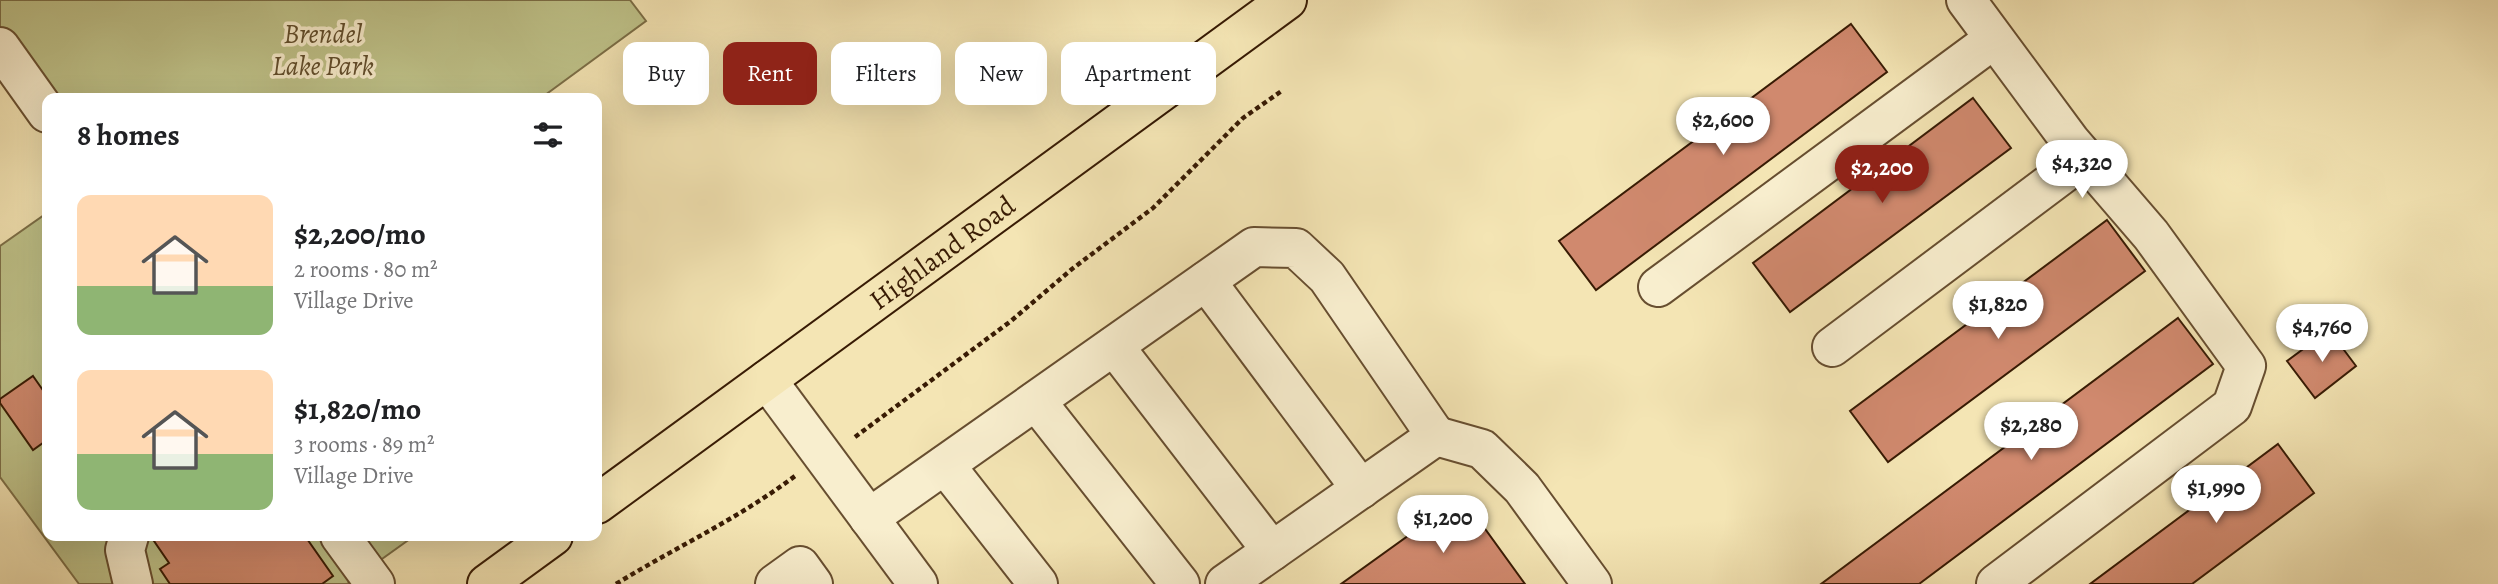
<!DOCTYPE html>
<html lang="en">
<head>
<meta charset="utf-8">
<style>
	:root { --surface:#fff; --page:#f2f2f2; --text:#202124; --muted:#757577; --accent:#8f2418 }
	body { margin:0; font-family:Alegreya,serif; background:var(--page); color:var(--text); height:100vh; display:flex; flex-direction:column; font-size:26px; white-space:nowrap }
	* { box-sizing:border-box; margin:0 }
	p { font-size:23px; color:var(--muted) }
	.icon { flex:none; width:38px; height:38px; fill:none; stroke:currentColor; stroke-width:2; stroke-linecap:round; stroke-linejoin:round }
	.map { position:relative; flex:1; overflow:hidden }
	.panel { position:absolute; left:42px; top:93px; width:560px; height:448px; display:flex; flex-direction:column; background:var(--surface); border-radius:14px; box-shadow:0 7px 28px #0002 }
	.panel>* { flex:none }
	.banner { position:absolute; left:623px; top:42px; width:665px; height:63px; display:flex; gap:14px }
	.price { position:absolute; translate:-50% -60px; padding:0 16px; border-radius:24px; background:#fff; color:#222; font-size:23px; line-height:46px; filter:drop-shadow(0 2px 4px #0008) }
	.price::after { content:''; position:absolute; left:50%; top:42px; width:21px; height:16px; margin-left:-10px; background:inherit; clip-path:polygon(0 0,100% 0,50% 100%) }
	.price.active { background:var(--accent); color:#fff }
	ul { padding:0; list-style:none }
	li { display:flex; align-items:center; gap:21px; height:175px; padding:0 35px }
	li span { display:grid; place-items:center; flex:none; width:196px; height:140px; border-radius:14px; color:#555 }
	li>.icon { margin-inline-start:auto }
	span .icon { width:84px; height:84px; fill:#fffc; stroke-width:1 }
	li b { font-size:30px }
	h2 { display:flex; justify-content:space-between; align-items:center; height:84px; padding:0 35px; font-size:30px }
	.tag { padding:0 24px; border-radius:14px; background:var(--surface); box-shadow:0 7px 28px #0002; font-size:24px; line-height:63px }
	.tag.active { background:var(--accent); color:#fff }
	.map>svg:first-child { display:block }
</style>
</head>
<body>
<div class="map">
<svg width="2498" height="584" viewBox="0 0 2498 584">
	<rect width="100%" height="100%" fill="#f4e5b4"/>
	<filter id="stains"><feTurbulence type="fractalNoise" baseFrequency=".00286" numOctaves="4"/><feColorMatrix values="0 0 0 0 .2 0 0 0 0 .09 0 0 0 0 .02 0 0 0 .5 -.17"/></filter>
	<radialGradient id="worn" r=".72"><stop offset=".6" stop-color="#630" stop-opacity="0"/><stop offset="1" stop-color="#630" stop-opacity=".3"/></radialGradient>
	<g fill="#bfc38a" stroke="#7c6f47" stroke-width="2">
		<polygon points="0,0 630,0 646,21 541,98 49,98 0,32"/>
		<polygon points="47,213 47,536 414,536 347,584 79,584 0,477 0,246"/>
	</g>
	<g fill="#d0896e" stroke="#381b04" stroke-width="2">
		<polygon points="1851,24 1887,72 1596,290 1559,241"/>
		<polygon points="1973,98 2011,148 1790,312 1753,263"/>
		<polygon points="2107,220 2145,271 1888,462 1850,411"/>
		<polygon points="2178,318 2213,364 1919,584 1821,584"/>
		<polygon points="2329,330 2356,366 2315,398 2287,361"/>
		<polygon points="33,376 47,396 47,440 33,450 0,403 0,399"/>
		<polygon points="2278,444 2314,493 2192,584 2090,584"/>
		<polygon points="1462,497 1525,584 1341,584"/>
		<polygon points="162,536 305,536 333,576 322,584 170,584 160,569 169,563 154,541"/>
	</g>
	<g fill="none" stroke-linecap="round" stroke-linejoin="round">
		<defs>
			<g id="minor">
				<polyline points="1966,0 2071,142 2151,235 2246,366 2232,406 1996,584"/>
				<polyline points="0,47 47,113"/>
				<polyline points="1206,281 1361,489"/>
				<polyline points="1658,287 1994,39"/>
				<polyline points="1114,346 1272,551"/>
				<polyline points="1832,347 2084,158"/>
				<polyline points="767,380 918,584"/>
				<polyline points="1036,401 1180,584"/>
				<polyline points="1436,436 1482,449 1522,488 1592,584"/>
				<polyline points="945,465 1038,584"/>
				<polyline points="869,518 1254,247 1296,248 1327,277 1436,436 1225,584"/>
				<polyline points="129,536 125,550 133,584"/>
				<polyline points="340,536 375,584"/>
				<polyline points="775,584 800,566 813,584"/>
			</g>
			<g id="highway">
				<path id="s1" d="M597 504 1287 0"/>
				<polyline points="487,584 553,536"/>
			</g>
		</defs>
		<use href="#minor" stroke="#674e30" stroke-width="42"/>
		<use href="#highway" stroke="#381b04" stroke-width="42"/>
		<g stroke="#381b04" stroke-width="4.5" stroke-dasharray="5 3.5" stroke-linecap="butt">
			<polyline points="855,437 1011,321 1072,269 1153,208 1243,118 1283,90"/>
			<path d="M616 584C676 547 738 519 795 476"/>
		</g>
		<use href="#minor" stroke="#f8eece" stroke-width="38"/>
		<use href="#highway" stroke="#f4e5b4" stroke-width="38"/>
	</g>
	<g text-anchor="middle" stroke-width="7" stroke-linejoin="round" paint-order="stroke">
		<g font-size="28" font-style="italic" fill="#604d2c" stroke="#f8eece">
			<text x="323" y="43">Brendel<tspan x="323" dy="32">Lake Park</tspan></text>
		</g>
		<g font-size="28" fill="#381b04" stroke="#f8eece">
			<text dy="10" stroke="none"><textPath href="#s1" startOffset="427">Highland Road</textPath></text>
		</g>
	</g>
	<rect width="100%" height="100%" filter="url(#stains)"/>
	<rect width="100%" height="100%" fill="url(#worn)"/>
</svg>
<b class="price" style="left:1723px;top:157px">$2,600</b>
<b class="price" style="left:2082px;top:200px">$4,320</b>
<b class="price active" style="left:1882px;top:205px">$2,200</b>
<b class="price" style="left:1998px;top:341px">$1,820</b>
<b class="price" style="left:2322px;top:364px">$4,760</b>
<b class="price" style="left:2031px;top:462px">$2,280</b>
<b class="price" style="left:2216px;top:525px">$1,990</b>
<b class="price" style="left:1443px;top:555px">$1,200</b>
<div class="banner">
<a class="tag">Buy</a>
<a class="tag active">Rent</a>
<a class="tag">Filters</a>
<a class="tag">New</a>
<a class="tag">Apartment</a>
</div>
<section class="panel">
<h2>8 homes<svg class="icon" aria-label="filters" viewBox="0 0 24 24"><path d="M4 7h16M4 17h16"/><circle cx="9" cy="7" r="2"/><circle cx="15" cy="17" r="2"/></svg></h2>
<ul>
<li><span style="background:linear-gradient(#ffd9b3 65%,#8fb573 0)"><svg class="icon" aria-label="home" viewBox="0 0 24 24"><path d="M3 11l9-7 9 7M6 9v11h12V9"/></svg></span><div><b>$2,200/mo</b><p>2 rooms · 80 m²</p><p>Village Drive</p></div></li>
<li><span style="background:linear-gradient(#ffd9b3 60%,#8fb573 0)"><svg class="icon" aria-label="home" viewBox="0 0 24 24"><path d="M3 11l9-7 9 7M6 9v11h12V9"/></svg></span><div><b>$1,820/mo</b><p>3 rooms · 89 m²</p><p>Village Drive</p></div></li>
</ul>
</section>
</div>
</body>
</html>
